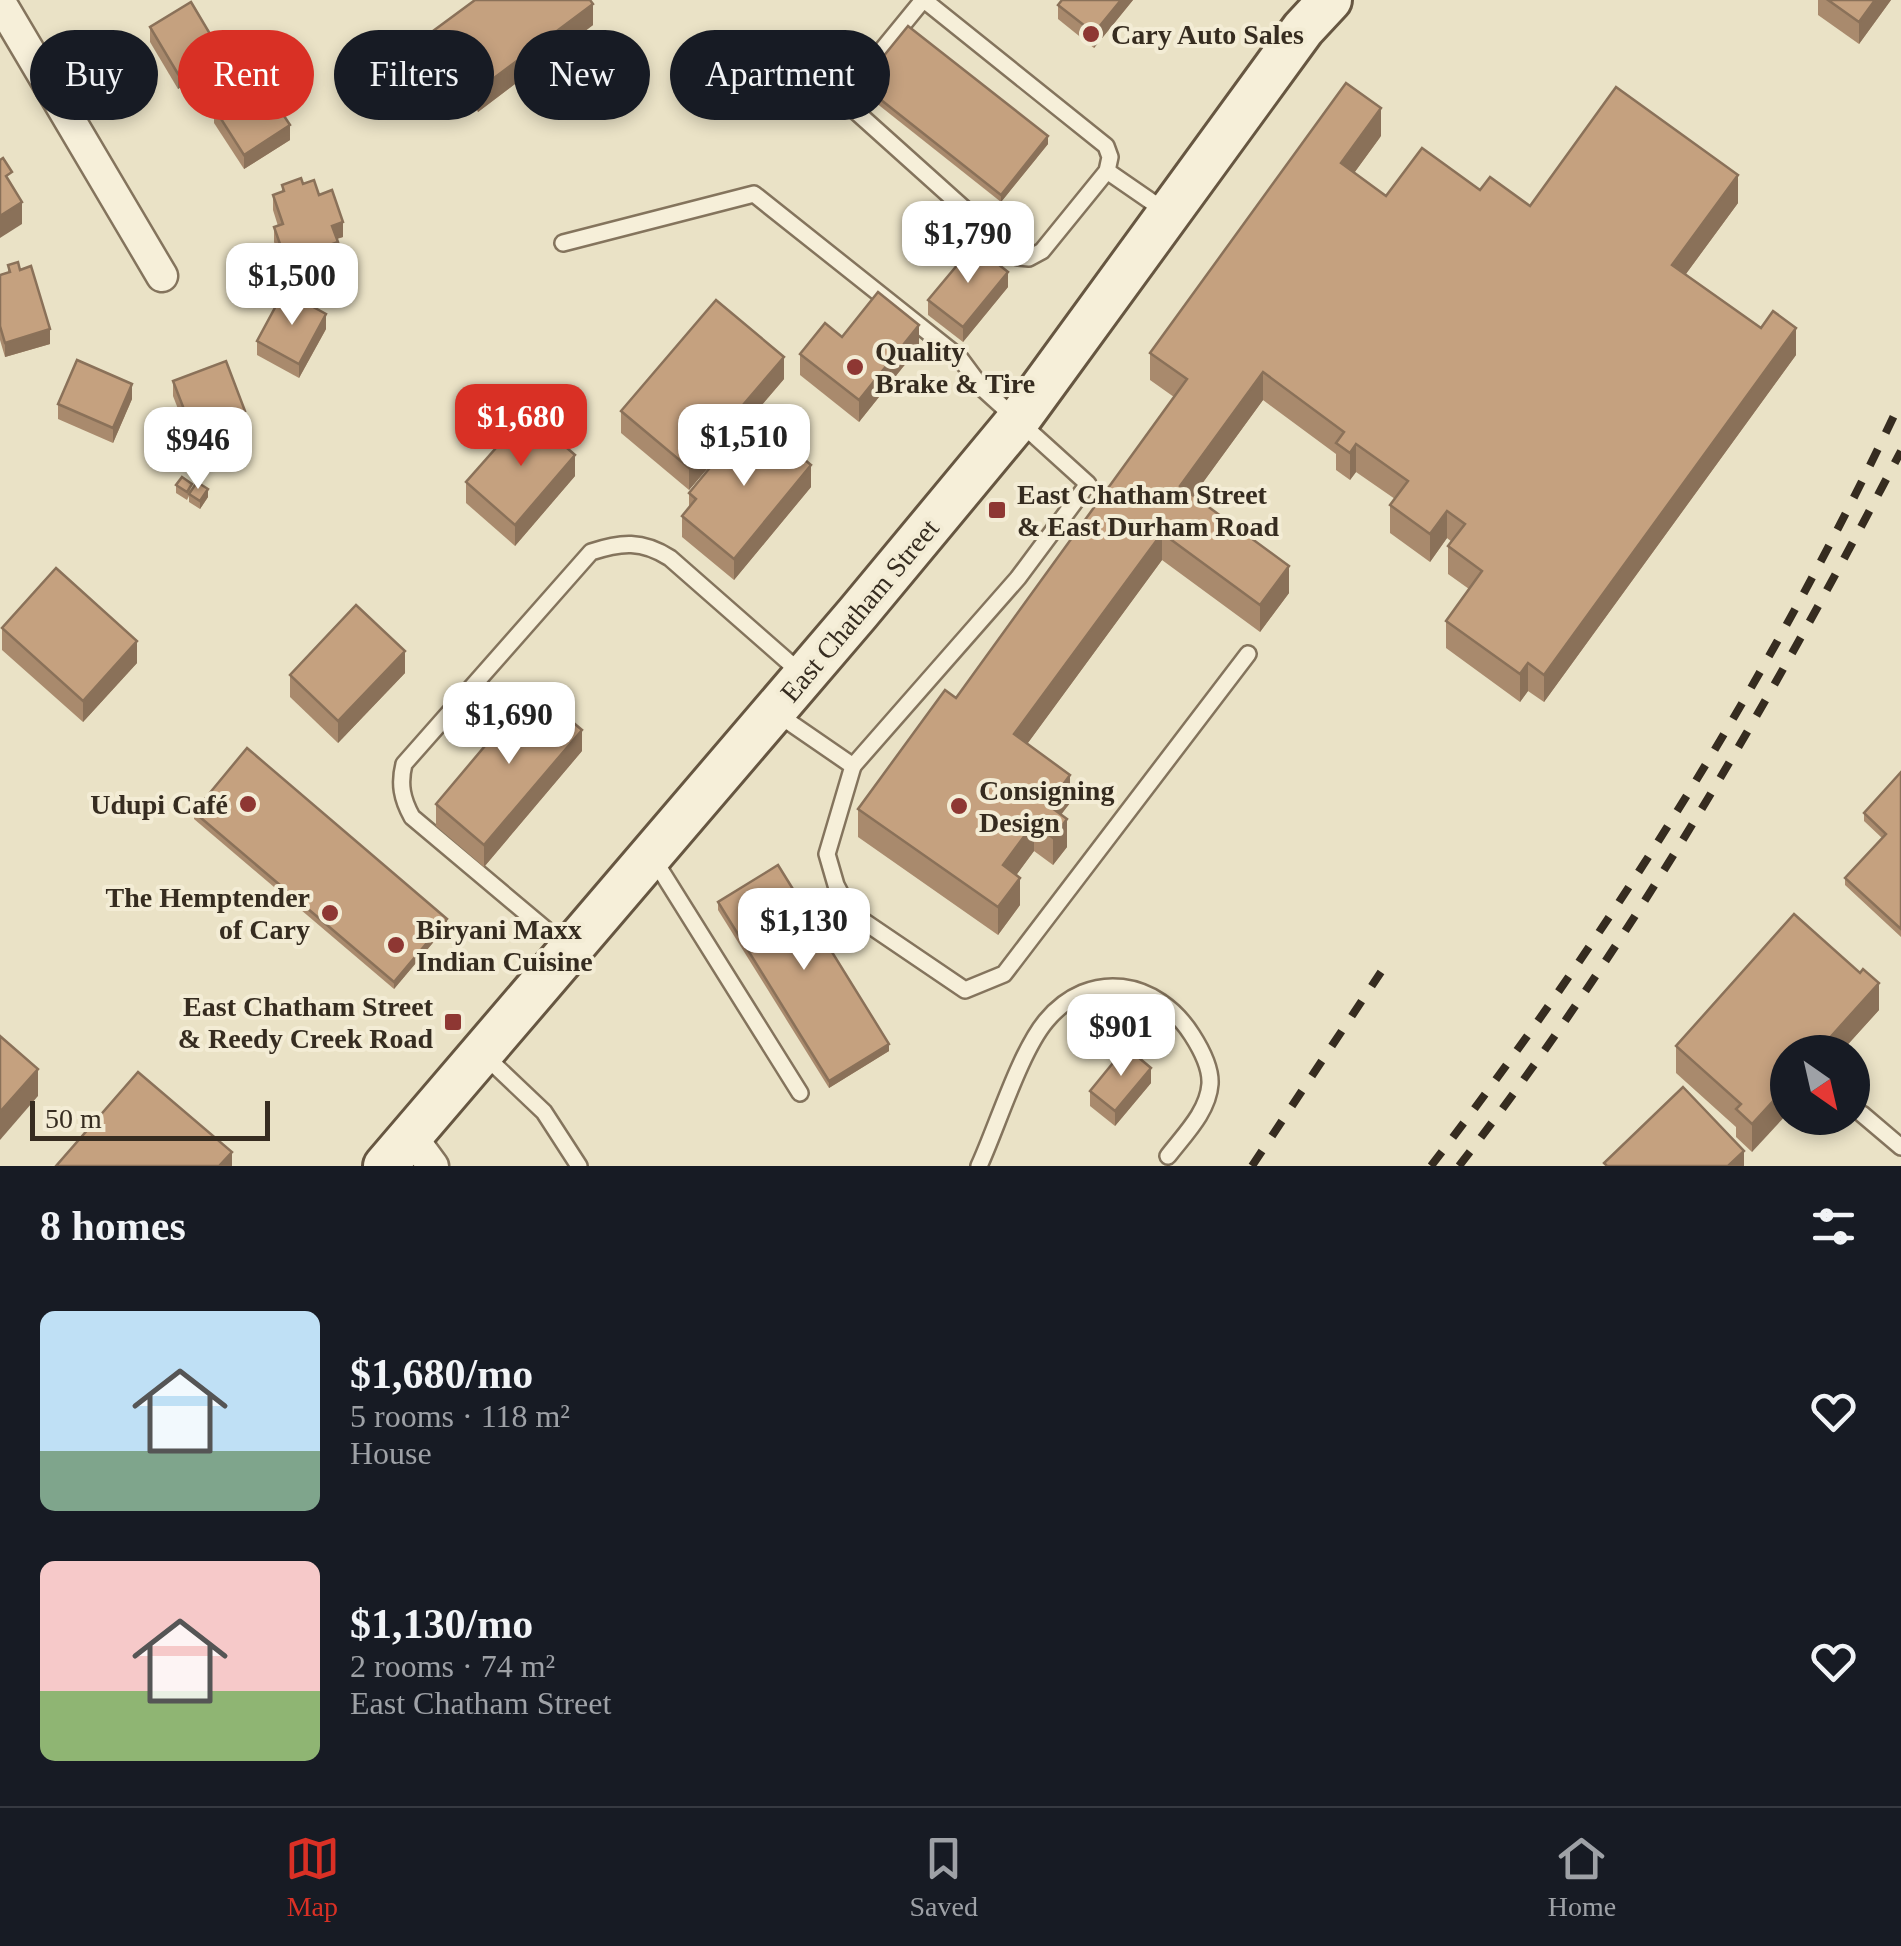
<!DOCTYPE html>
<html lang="en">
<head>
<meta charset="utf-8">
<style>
	:root { --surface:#171b24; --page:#20242c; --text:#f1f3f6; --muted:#9ea1a6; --line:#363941; --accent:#d93025 }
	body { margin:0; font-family:Georgia,serif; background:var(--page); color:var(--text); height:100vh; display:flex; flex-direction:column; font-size:38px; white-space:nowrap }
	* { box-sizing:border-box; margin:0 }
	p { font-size:32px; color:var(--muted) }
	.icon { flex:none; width:55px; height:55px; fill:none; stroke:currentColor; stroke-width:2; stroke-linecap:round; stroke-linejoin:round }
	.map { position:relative; height:1166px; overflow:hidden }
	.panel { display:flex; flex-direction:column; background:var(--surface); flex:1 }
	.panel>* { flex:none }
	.banner { position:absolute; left:30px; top:30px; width:1000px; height:90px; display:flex; gap:20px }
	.needle { width:65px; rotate:146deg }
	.buttons { position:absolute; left:1770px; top:1035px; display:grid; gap:20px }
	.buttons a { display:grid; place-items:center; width:100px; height:100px; border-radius:50%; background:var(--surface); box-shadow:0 5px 15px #0003; font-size:50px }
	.scale { position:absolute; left:30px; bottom:25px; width:240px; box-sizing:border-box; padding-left:10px; border:5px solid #362c20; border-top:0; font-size:28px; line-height:35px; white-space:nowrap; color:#362c20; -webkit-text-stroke:8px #f3ecd5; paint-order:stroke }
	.price { position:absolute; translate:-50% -85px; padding:0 22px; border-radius:20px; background:#fff; color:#222; font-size:32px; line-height:65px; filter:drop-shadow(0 2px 5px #0008) }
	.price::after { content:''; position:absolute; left:50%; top:60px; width:30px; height:22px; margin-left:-15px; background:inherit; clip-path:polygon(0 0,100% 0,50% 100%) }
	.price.selected { background:var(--accent); color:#fff }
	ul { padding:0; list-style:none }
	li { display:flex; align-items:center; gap:30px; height:250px; padding:0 40px }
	li span { display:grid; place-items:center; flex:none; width:280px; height:200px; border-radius:15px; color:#555 }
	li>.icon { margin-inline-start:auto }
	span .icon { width:120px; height:120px; fill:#fffc; stroke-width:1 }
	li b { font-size:42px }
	h2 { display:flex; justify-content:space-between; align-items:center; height:120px; padding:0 40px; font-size:42px }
	.chip { padding:0 35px; border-radius:45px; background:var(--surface); box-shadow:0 5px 15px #0003; font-size:35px; line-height:90px }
	.chip.selected { background:var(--accent); color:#fff }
	.menu { display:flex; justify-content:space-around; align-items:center; height:140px; border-top:2px solid var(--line); background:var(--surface); font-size:28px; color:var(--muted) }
	.menu a { display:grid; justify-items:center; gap:5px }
	.menu .selected { color:var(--accent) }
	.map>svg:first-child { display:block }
</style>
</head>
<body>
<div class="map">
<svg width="1901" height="1166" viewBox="0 0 1901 1166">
	<rect width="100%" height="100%" fill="#eae2c6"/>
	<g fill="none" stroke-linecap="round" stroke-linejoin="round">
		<defs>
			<g id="lane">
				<polyline points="923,0 842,99 1018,257 1029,258 1042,251 1107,171 1110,157 1106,146 924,0"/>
				<polyline points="1107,171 1165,211"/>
				<polyline points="563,243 754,194 959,357 982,388 1088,484 1018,578 853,766"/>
				<polyline points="776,713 853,766 827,854 836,885 850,912 965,990 1004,974 1248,654"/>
				<polyline points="653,858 800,1093"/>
				<path d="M569 949 412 817C402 799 399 784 404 764L591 552C621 542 642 540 670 558L801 673"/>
				<polyline points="484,1055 544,1112 579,1166"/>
				<polyline points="1862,1114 1901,1147"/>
				<path d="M979 1166C997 1127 1020 1052 1046 1021 1090 968 1157 980 1192 1035 1201 1049 1211 1067 1210 1084 1208 1112 1184 1135 1168 1156"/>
			</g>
			<g id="street">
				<polyline points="0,2 162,276"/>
				<polyline points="411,1136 433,1166"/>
			</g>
			<polyline id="secondary" points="385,1166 858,613 1019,419 1303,29 1330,0"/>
		</defs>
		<use href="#lane" stroke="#84745d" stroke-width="20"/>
		<use href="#street" stroke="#84745d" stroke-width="35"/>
		<use href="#secondary" stroke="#665641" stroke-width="48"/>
		<use href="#lane" stroke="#f6efd9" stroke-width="15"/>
		<use href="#street" stroke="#f6efd9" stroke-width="30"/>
		<use href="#secondary" stroke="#f6efd9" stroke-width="42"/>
		<g stroke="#362c20" stroke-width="8" stroke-dasharray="18 18" stroke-linecap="butt">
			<polyline points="1252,1166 1381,972"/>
			<path d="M1431 1166C1614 928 1773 672 1901 401"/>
			<path d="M1459 1166C1631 944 1771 700 1901 451"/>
		</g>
	</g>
	<g fill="#a98a6d">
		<polygon points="1062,0 1133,0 1094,48 1058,19 1058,5"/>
		<polygon points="1818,0 1891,0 1859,44 1818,15"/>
		<polygon points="593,25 478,112 433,53 433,31"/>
		<polygon points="150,27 219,64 178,89 150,42"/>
		<polygon points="861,84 1048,144 1001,202 861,91"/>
		<polygon points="214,108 290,140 244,169 214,123"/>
		<polygon points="1381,136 1354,173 1386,196 1480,190 1530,206 1738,203 1685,275 1796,355 1544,702 1528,691 1520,702 1446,648 1446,621 1469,589 1448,574 1448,546 1452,542 1447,538 1430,562 1390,533 1390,505 1395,499 1356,472 1350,480 1336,470 1336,454 1263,400 1193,496 1289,593 1260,632 1162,560 1027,744 1070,803 1061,814 1067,847 1053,865 1034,851 1016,875 1020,905 998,935 858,837 858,809 956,698 1174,397 1150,380 1150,353"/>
		<polygon points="303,184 319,195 343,237 337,239 338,257 286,275 274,242 274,227 278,226 273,210 273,195 282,192 282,185"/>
		<polygon points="8,265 50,344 5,357 0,340 0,275 8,273"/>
		<polygon points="1008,287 963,342 928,315 928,300"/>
		<polygon points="326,329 299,378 257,355 257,341"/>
		<polygon points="842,337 919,347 859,422 800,375 800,354"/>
		<polygon points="784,379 689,490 621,433 621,411"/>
		<polygon points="173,381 245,425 192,445 173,396"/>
		<polygon points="132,399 113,443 58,419 58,404"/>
		<polygon points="747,443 811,487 734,580 682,537 682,516 689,507 689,493"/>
		<polygon points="575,476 515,546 466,503 466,482"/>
		<polygon points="176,485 192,490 208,497 200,509 189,502 189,496 187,500 176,493"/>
		<polygon points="2,628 137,663 83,722 2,650"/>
		<polygon points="405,673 338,743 290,697 290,675"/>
		<polygon points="582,751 484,867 436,826 436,804"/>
		<polygon points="1901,772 1901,937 1845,885 1845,878 1882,838 1864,821 1864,813"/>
		<polygon points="194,812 447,926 394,989 194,819"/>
		<polygon points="718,902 889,1051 829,1088 718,910"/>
		<polygon points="1879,1010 1841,1052 1788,1052 1752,1152 1736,1137 1736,1127 1676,1073 1676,1046"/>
		<polygon points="1151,1083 1115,1126 1090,1106 1090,1091"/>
	</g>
	<g fill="#8a7159">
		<polygon points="1121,0 1133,0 1094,48 1094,33"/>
		<polygon points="1875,0 1891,0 1859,44 1859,22"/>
		<polygon points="593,4 593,25 478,112 478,90"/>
		<polygon points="219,49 219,64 178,89 178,74"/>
		<polygon points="1381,108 1381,136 1341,191 1341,163"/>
		<polygon points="290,125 290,140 244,169 244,155"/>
		<polygon points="1048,136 1048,144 1001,202 1001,195"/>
		<polygon points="1738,175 1738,203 1672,293 1672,265"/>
		<polygon points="22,202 22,224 0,238 0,216"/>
		<polygon points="343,222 343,237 332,240 332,226"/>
		<polygon points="338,242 338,257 286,275 286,261"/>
		<polygon points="1008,272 1008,287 963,342 963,327"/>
		<polygon points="326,314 326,329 299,378 299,364"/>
		<polygon points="919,325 919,347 859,422 859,400"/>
		<polygon points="1796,328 1796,355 1544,702 1544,675"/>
		<polygon points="50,329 50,344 5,357 5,343"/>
		<polygon points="784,357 784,379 689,490 689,468"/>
		<polygon points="1263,372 1263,400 1180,514 1180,486"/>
		<polygon points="132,384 132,399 113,443 113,428"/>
		<polygon points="245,411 245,425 192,445 192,430"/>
		<polygon points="1356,444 1356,472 1350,480 1350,453"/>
		<polygon points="575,455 575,476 515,546 515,525"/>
		<polygon points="811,465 811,487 734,580 734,559"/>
		<polygon points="208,489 208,497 200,509 200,501"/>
		<polygon points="1447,511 1447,538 1430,562 1430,534"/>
		<polygon points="1162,533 1162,560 1014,762 1014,734"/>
		<polygon points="1289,566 1289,593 1260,632 1260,605"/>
		<polygon points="137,641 137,663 83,722 83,701"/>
		<polygon points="405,651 405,673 338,743 338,721"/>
		<polygon points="1528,663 1528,691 1520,702 1520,674"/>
		<polygon points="582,730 582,751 484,867 484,845"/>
		<polygon points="1070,775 1070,803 1048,832 1048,805"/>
		<polygon points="1067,819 1067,847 1053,865 1053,838"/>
		<polygon points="1034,823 1034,851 1003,893 1003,865"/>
		<polygon points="1020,878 1020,905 998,935 998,907"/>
		<polygon points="447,919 447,926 394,989 394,982"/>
		<polygon points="1879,983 1879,1010 1841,1052 1817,1052"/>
		<polygon points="889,1044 889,1051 829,1088 829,1081"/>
		<polygon points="1151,1068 1151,1083 1115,1126 1115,1111"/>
		<polygon points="38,1069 38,1096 0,1140 0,1112"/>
		<polygon points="1788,1085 1788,1113 1752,1152 1752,1124"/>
		<polygon points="1744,1151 1744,1166 1728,1166"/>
		<polygon points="232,1152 232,1166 219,1166"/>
	</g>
	<g fill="#c5a17f" stroke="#8a7159" stroke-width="2.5">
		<polygon points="475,0 590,0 593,4 478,90 433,31"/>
		<polygon points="1062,0 1121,0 1094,33 1058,5"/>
		<polygon points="1828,0 1875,0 1859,22"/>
		<polygon points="191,2 219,49 178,74 150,27"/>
		<polygon points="908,26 1048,136 1001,195 861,84"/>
		<polygon points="261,81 290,125 244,155 214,108"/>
		<polygon points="1346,83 1381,108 1341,163 1386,196 1422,148 1480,190 1490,177 1530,206 1616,87 1738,175 1672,265 1761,328 1773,311 1796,328 1544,675 1528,663 1520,674 1446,621 1482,571 1448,546 1465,524 1447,511 1430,534 1390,505 1408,481 1356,444 1350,453 1336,443 1344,432 1263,372 1180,486 1289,566 1260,605 1162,533 1014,734 1070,775 1048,805 1067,819 1053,838 1034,823 1003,865 1020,878 998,907 858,809 945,690 956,698 1187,379 1150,353"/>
		<polygon points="3,158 12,172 6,176 22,202 0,216 0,160"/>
		<polygon points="301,178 303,184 314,180 319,195 332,190 343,222 332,226 338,242 286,261 274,227 283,224 273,195 284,191 282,185"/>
		<polygon points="974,245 1008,272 963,327 928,300"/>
		<polygon points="18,262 20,270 31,266 50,329 5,343 0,326 0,275 10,272 8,265"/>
		<polygon points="284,291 326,314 299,364 257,341"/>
		<polygon points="878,292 919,325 859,400 800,354 825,323 842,337"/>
		<polygon points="716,300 784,357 689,468 621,411"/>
		<polygon points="77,360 132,384 113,428 58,404"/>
		<polygon points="226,361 245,411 192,430 173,381"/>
		<polygon points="527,413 575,455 515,525 466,482"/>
		<polygon points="762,424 811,465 734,559 682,516 696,499 689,493 737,435 747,443"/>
		<polygon points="182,477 192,484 187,492 176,485"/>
		<polygon points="197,482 208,489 200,501 189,494"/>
		<polygon points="56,568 137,641 83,701 2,628"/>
		<polygon points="356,605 405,651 338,721 290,675"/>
		<polygon points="533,689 582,730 484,845 436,804"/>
		<polygon points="247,748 447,919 394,982 194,812"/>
		<polygon points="1901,772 1901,929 1845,878 1886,834 1864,813"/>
		<polygon points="778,865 889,1044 829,1081 718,902"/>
		<polygon points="1794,914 1860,973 1863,969 1879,983 1817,1052 1788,1052 1788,1085 1752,1124 1736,1109 1741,1104 1676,1046"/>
		<polygon points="0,1036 38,1069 0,1112"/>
		<polygon points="1126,1047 1151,1068 1115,1111 1090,1091"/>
		<polygon points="138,1072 232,1152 219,1166 56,1166"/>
		<polygon points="1683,1087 1744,1151 1728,1166 1607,1166 1604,1163"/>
	</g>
	<g fill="#8e3733" stroke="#f3ecd5" stroke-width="4">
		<circle cx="1091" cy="34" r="10"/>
		<circle cx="855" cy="367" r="10"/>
		<rect x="987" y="500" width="20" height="20" rx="5"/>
		<circle cx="248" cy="804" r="10"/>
		<circle cx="959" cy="806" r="10"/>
		<circle cx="330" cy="913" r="10"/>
		<circle cx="396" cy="945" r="10"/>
		<rect x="443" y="1012" width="20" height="20" rx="5"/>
	</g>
	<g text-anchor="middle" stroke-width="8" stroke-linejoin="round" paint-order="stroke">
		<g font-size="28" font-weight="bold" fill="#362c20" stroke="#f3ecd5" text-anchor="start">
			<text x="1111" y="44">Cary Auto Sales</text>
			<text x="875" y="361">Quality<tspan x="875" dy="32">Brake &amp; Tire</tspan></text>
			<text x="1017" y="504">East Chatham Street<tspan x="1017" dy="32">&amp; East Durham Road</tspan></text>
			<text x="979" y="800">Consigning<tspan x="979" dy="32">Design</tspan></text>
			<text x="228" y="814" text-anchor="end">Udupi Café</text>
			<text x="310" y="907" text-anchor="end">The Hemptender<tspan x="310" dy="32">of Cary</tspan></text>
			<text x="416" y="939">Biryani Maxx<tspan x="416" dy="32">Indian Cuisine</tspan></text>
			<text x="433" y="1016" text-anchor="end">East Chatham Street<tspan x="433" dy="32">&amp; Reedy Creek Road</tspan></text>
		</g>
		<g font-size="28" fill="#362c20" stroke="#f3ecd5">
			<text transform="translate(859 610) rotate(-50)" y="10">East Chatham Street</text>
		</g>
	</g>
</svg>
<div class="buttons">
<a><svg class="needle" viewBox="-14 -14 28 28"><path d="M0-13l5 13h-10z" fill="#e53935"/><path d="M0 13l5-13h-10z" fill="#9ea1a6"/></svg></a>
</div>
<div class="scale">50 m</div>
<b class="price" style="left:968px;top:286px">$1,790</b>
<b class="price" style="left:292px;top:328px">$1,500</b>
<b class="price selected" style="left:521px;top:469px">$1,680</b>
<b class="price" style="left:744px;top:489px">$1,510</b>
<b class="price" style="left:198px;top:492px">$946</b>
<b class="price" style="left:509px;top:767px">$1,690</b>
<b class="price" style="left:804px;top:973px">$1,130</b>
<b class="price" style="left:1121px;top:1079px">$901</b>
<div class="banner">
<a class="chip">Buy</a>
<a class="chip selected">Rent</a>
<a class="chip">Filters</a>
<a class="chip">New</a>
<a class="chip">Apartment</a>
</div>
</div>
<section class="panel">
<h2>8 homes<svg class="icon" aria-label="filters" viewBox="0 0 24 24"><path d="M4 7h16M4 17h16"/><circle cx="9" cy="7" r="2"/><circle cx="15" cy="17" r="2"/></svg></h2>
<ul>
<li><span style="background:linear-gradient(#bfe0f5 70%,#7fa58c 0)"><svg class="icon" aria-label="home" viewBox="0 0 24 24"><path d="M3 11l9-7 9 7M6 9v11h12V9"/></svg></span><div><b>$1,680/mo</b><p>5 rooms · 118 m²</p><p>House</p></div><svg class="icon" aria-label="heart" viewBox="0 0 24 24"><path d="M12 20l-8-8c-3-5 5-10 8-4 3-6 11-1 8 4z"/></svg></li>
<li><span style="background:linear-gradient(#f6c9c9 65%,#8fb573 0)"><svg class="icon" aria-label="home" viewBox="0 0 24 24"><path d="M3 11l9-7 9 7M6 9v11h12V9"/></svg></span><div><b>$1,130/mo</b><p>2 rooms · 74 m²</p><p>East Chatham Street</p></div><svg class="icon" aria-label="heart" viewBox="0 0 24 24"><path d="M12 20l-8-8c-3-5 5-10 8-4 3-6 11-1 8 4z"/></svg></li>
</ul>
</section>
<nav class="menu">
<a class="selected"><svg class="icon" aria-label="map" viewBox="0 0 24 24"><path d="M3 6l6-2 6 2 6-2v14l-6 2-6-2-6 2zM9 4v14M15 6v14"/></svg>Map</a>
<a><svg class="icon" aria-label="saved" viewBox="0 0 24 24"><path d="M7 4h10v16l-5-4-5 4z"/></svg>Saved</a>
<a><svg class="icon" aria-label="home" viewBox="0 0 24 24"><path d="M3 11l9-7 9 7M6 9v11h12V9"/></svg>Home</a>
</nav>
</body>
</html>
